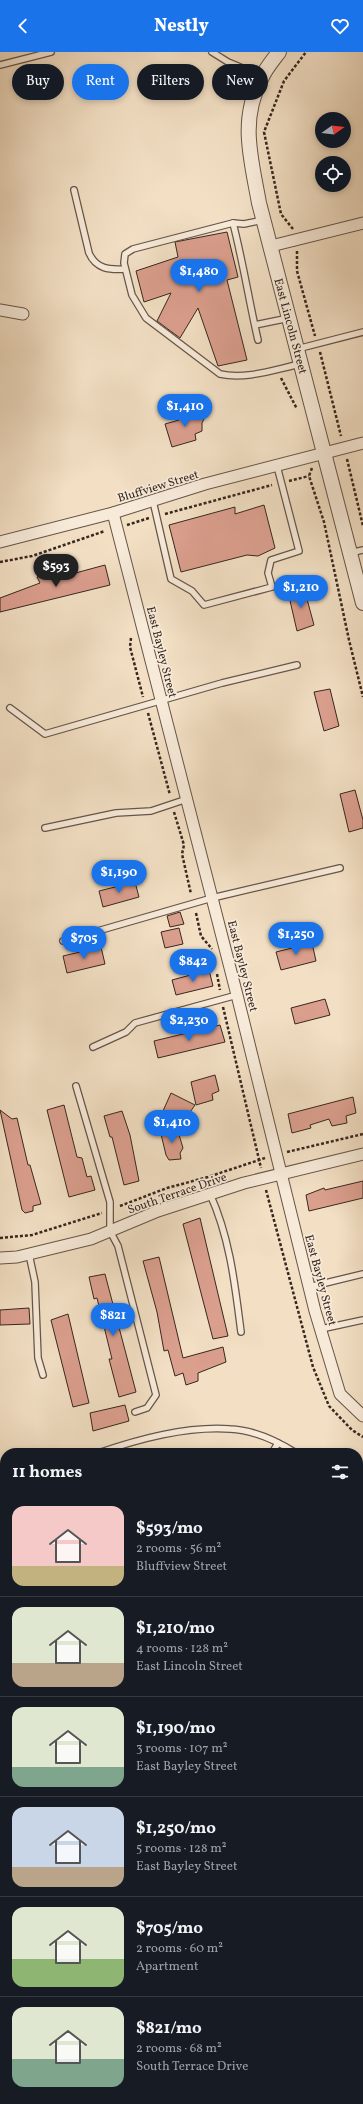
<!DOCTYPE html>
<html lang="en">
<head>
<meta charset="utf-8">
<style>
	:root { --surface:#171b24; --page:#20242c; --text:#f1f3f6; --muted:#9ea1a6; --line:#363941; --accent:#1a73e8 }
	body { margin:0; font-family:Vollkorn,serif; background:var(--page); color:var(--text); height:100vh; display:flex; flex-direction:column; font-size:15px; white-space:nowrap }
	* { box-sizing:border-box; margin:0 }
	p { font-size:13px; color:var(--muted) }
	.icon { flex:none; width:22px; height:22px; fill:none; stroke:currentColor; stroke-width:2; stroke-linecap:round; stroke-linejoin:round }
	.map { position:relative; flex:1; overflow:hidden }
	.panel { position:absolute; left:0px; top:1396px; width:363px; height:656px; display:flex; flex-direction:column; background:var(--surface); border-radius:16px 16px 0 0; box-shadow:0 2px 6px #0003 }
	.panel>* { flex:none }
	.banner { position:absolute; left:12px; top:12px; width:339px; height:36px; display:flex; gap:8px }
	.needle { width:26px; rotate:76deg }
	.buttons { position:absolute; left:315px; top:60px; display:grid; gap:8px }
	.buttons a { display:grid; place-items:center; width:36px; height:36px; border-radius:50%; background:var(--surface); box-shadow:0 2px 6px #0003; font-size:20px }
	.price { position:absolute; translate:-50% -34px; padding:0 9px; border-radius:14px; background:var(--accent); color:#fff; font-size:13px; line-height:26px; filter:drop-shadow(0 1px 2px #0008) }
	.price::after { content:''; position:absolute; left:50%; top:24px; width:12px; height:9px; margin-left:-6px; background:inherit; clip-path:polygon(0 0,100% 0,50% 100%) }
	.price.on { background:#222; color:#fff }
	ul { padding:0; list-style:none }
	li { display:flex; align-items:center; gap:12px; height:100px; padding:0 12px }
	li+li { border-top:1px solid var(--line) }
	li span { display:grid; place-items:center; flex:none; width:112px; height:80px; border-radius:12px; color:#555 }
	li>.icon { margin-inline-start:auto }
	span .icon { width:48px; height:48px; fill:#fffc; stroke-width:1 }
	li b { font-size:17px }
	h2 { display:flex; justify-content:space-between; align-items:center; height:48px; padding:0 12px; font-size:17px }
	.chip { padding:0 14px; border-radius:18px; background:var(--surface); box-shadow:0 2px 6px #0003; font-size:14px; line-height:36px }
	.chip.on { background:var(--accent); color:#fff }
	header { display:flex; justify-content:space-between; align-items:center; height:52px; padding:0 12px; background:var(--accent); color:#fff; font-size:18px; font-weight:800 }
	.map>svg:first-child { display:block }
</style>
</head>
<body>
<header><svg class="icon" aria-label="back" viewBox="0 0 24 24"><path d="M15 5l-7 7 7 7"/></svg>Nestly<svg class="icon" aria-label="heart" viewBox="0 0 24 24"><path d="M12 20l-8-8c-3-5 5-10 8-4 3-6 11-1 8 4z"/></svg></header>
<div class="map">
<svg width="363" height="2052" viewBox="0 0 363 2052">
	<rect width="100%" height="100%" fill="#f2dfc4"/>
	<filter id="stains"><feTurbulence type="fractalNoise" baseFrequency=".005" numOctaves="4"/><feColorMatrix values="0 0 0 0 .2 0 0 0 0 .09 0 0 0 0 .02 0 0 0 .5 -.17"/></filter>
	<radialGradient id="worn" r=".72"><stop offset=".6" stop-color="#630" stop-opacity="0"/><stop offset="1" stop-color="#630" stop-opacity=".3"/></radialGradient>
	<g fill="#db9f8e" stroke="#37271f">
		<polygon points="227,180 238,225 227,228 247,308 218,314 198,256 180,286 157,269 171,241 144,250 136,219 178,205 175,190"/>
		<polygon points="188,356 191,365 207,361 202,371 202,379 195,382 196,388 172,395 165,372 179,368 179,359"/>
		<polygon points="264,453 275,496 258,504 247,503 181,520 169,473 235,455 235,462"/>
		<polygon points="105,513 110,533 0,560 0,546 40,531 37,525 56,520 57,526"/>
		<polygon points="304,536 314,573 297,579 288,540"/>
		<polygon points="330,637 339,674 324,679 314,640"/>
		<polygon points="355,738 363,768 363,776 349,780 340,742"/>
		<polygon points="135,830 139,845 103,855 99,839"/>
		<polygon points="180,860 184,872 170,875 167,864"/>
		<polygon points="179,876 183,892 165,896 161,880"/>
		<polygon points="312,891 316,909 281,918 276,900"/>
		<polygon points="101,895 105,912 67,921 63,904"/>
		<polygon points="209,918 213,934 176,943 172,928"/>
		<polygon points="325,947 330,963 295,972 291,956"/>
		<polygon points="220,973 225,990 158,1006 154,989"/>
		<polygon points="215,1023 219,1039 212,1042 213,1048 196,1053 191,1030"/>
		<polygon points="171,1041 195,1053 181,1073 163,1059"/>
		<polygon points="353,1045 356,1061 346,1064 347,1071 332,1074 329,1067 310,1073 311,1076 292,1081 288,1062"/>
		<polygon points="64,1053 77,1105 82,1106 87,1125 91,1124 95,1138 69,1145 47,1058"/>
		<polygon points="0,1058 12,1067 17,1066 28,1113 30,1113 41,1152 33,1154 33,1159 25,1161 22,1158"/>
		<polygon points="122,1059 130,1083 139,1129 124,1133 112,1085 110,1085 104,1064"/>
		<polygon points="177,1076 183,1096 180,1101 181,1107 169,1108 166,1103 160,1078"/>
		<polygon points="363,1129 363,1146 309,1159 306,1143 324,1136 325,1138"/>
		<polygon points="200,1166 228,1284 213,1287 183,1172"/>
		<polygon points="159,1205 183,1306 223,1295 226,1310 198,1321 198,1329 186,1333 183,1321 175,1324 168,1298 164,1299 157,1260 143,1209"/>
		<polygon points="105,1222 136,1340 119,1345 109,1307 112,1307 97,1246 94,1247 89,1225"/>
		<polygon points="29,1256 30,1272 0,1273 0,1258"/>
		<polygon points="68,1262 89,1351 73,1355 51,1268"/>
		<polygon points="125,1353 129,1369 93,1379 90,1361"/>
	</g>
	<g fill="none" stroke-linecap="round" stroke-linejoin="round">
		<defs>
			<g id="service">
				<polyline points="212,0 228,10 262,24"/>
				<polyline points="0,13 51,0"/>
				<path d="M74 138 89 201C96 217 109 218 125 217"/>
				<path d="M263 168 244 172 233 171 133 197 125 202 124 211 132 243 146 266 220 322C246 328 276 317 301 312"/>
				<path d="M233 171C243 210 249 249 258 288"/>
				<polyline points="255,273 289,266"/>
				<polyline points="297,297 363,280"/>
				<polyline points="153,449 171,527 192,539 204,553 272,535 268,521 271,508 299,499 277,414"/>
				<polyline points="350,501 363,498"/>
				<polyline points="10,656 45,682 222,631 297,613"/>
				<polyline points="45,776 116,761 151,759 187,747"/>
				<polyline points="63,889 212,846 340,816"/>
				<polyline points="93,995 126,980 135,971 237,943"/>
				<polyline points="76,1034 110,1150 110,1179 118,1194 156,1343 147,1356 135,1360"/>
				<path d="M210 1142C230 1186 235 1233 241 1280"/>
				<polyline points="29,1202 35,1230 38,1306 43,1323"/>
				<polyline points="309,1235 363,1222"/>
				<polyline points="321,1277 363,1268"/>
				<path d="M98 1401C139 1387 186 1374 230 1377 253 1378 277 1389 296 1401"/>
				<polyline points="272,1401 278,1391"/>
				<polyline points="0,1420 5,1419"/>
				<polyline points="358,1634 363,1632"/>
				<polyline points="0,1638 5,1623"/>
				<polyline points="358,1764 363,1763"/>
				<polyline points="358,1844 363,1842"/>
				<polyline points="0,1866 5,1865"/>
				<polyline points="0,1934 5,1933"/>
				<polyline points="358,1970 363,1968"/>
				<polyline points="151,2047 152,2052"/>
				<polyline points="325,2047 326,2052"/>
				<polyline points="17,2052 38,2047"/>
			</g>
			<g id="minor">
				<polyline points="271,194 363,171"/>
				<polyline points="0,258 23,262"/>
				<polyline points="113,461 237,943 315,1259 340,1342 363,1364"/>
				<polyline points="0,490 113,461 205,432 363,391"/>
				<polyline points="0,1206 17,1205 91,1187 158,1159 244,1131 363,1102"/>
				<polyline points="358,1513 363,1511"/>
				<polyline points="0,1601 5,1600"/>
			</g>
			<path id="tertiary" d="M279 0C273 8 266 16 262 25 239 68 251 106 259 151L363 551"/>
			<g id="secondary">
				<polyline points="358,1730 363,1728"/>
				<polyline points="0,1806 5,1805"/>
				<polyline points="0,1830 5,1829"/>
			</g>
		</defs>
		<use href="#service" stroke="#665548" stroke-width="8"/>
		<use href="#minor" stroke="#665548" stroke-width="13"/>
		<use href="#tertiary" stroke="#665548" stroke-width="16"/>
		<use href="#secondary" stroke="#37271f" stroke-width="18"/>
		<g stroke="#37271f" stroke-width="2.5" stroke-dasharray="3 2" stroke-linecap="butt">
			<polyline points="293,177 281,162 264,80 284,29 306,0"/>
			<polyline points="297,199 297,219 315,284"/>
			<polyline points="320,300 341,384"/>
			<polyline points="281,326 297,357"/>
			<polyline points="347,407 363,474"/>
			<polyline points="312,416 309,424 324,470 349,588 363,645"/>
			<polyline points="289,429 309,424"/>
			<polyline points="165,462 272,433"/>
			<polyline points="127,473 149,466"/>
			<polyline points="0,510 32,504 105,479"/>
			<polyline points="131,586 130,595 143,645"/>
			<polyline points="148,661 170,743"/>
			<polyline points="174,760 184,793 182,802 191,842"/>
			<polyline points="196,861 201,884 212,897"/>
			<polyline points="217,922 220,938"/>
			<polyline points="223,955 261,1116"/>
			<polyline points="287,1100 363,1082"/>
			<polyline points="266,1138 313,1315 329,1354 352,1378 363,1385"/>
			<polyline points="120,1154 167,1136 208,1125 265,1106"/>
			<polyline points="0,1186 32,1183 102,1161"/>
			<polyline points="0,1510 5,1500"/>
			<polyline points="358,1693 363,1692"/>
			<polyline points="358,1752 363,1751"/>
			<polyline points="0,1785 5,1784"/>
		</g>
		<use href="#service" stroke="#f7ead9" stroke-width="5.5"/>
		<use href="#minor" stroke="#f7ead9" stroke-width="11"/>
		<use href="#tertiary" stroke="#f7ead9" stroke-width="14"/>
		<use href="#secondary" stroke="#f7ead9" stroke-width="16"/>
	</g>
	<g text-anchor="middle" stroke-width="3.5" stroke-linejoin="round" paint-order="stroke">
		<g font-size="12" fill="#37271f" stroke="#f7ead9">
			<text transform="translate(291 274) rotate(75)" y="4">East Lincoln Street</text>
			<text transform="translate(158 434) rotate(-17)" y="4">Bluffview Street</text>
			<text transform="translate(162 600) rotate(76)" y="4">East Bayley Street</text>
			<text transform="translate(243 914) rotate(76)" y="4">East Bayley Street</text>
			<text transform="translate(177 1141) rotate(-19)" y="4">South Terrace Drive</text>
			<text transform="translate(321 1228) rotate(75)" y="4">East Bayley Street</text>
		</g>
	</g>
	<rect width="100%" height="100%" filter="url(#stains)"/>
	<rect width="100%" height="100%" fill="url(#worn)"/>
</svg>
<div class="buttons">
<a><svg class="needle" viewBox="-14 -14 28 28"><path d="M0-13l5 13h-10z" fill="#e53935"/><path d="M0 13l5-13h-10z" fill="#9ea1a6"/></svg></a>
<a><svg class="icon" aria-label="locate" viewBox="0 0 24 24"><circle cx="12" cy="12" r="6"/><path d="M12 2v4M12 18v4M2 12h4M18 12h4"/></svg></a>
</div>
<b class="price" style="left:199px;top:241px">$1,480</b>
<b class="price" style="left:185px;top:376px">$1,410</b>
<b class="price on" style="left:56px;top:536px">$593</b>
<b class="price" style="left:301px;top:557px">$1,210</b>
<b class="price" style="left:119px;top:842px">$1,190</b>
<b class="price" style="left:296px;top:904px">$1,250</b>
<b class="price" style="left:84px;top:908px">$705</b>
<b class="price" style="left:193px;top:931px">$842</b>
<b class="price" style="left:189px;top:990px">$2,230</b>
<b class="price" style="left:172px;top:1092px">$1,410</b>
<b class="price" style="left:113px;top:1285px">$821</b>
<div class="banner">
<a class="chip">Buy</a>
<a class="chip on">Rent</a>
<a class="chip">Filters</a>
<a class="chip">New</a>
</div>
<section class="panel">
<h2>11 homes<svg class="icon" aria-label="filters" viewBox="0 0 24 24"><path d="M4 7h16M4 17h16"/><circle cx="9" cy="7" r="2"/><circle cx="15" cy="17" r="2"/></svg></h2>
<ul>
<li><span style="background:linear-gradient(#f6c9c9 75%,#c2b280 0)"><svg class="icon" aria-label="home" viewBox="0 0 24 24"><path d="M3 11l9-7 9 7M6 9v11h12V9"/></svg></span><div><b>$593/mo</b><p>2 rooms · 56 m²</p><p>Bluffview Street</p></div></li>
<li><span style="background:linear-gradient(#dfe7d0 70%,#b9a48a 0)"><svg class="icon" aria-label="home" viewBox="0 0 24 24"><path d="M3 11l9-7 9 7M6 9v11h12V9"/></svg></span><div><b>$1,210/mo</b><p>4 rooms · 128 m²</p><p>East Lincoln Street</p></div></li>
<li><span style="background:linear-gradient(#dfe7d0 75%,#7fa58c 0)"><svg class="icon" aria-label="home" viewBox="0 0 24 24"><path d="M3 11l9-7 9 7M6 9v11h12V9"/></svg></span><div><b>$1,190/mo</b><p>3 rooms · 107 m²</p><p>East Bayley Street</p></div></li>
<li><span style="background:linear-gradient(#c9d6e8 75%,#b9a48a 0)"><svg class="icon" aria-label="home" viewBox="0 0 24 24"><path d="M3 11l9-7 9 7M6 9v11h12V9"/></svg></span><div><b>$1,250/mo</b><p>5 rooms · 128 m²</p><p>East Bayley Street</p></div></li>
<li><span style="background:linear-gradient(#dfe7d0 65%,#8fb573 0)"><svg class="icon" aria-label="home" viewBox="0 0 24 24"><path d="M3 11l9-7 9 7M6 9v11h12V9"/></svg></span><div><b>$705/mo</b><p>2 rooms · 60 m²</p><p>Apartment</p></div></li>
<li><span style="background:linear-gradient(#dfe7d0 65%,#7fa58c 0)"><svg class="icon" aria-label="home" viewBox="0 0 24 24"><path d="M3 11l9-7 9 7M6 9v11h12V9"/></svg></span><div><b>$821/mo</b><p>2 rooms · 68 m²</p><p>South Terrace Drive</p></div></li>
</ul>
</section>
</div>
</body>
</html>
